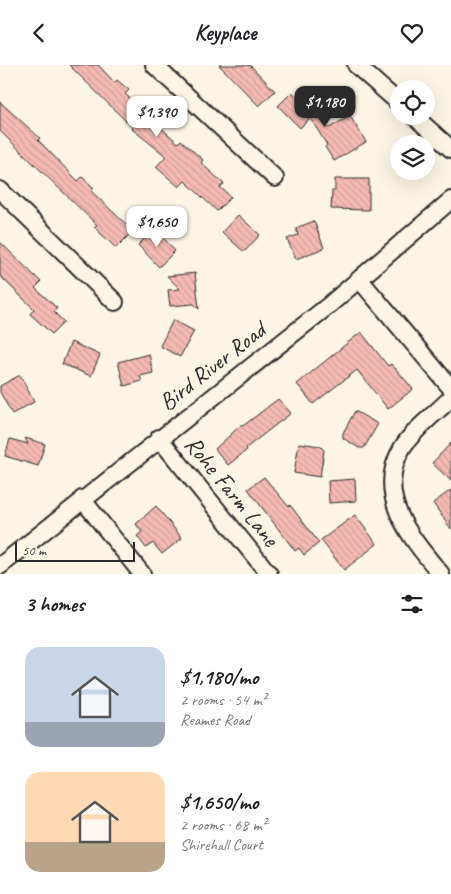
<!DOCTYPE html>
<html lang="en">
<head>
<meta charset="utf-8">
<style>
	:root { --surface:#fff; --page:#f2f2f2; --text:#202124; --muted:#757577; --accent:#2b2b2b }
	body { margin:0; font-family:Caveat,sans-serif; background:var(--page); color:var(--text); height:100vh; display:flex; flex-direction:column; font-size:19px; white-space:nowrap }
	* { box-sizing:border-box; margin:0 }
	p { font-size:16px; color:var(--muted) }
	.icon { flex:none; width:28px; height:28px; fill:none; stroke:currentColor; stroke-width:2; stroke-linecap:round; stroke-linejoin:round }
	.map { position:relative; height:509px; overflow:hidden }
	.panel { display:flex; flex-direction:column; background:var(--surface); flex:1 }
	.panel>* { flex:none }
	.controls { position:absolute; left:390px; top:15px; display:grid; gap:10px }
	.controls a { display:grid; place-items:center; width:45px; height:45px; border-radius:50%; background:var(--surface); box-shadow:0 5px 20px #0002; font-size:25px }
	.scale { position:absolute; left:15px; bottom:12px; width:120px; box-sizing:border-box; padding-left:5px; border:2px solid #2b2b2b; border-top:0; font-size:14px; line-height:18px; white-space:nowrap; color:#2b2b2b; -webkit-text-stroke:4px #fcf5e5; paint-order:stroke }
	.price { position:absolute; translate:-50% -42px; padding:0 11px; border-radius:10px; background:#fff; color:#222; font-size:16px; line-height:32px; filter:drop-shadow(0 1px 2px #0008) }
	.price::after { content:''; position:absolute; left:50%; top:30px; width:15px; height:11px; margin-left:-8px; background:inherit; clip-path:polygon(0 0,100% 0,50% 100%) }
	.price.selected { background:var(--accent); color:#fff }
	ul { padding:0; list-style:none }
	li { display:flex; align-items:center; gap:15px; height:125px; padding:0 25px }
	li span { display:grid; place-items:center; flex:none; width:140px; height:100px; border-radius:15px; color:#555 }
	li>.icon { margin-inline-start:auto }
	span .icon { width:60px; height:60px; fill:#fffc; stroke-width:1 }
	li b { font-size:21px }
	h2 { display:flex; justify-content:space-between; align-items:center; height:60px; padding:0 25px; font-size:21px }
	header { display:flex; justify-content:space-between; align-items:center; height:65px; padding:0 25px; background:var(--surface); font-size:22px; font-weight:600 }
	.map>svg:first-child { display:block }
</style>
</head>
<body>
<header><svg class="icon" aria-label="back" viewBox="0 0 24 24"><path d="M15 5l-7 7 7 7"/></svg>Keyplace<svg class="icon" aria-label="heart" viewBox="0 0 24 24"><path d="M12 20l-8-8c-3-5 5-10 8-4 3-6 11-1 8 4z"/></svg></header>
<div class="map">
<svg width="451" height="509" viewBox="0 0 451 509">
	<defs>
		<pattern id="building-back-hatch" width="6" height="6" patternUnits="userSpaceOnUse" patternTransform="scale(1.25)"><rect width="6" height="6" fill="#f5bab3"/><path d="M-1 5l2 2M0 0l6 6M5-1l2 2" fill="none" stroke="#d2a09a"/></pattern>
	</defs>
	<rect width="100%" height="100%" fill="#fcf5e5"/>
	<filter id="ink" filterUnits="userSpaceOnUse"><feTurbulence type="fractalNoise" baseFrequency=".02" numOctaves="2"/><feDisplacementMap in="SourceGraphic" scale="10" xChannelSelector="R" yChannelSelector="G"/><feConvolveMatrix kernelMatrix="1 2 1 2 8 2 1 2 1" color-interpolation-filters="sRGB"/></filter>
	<g filter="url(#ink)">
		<g fill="url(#building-back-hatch)" stroke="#2b2b2b">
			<polygon points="69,0 98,0 115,18 117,15 129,25 125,29 146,48 149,45 162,56 158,60 178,78 181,75 203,95 201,98 224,119 220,122 231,132 217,146 185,116 179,122 156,102 166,91 132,64 133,63"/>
			<polygon points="219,0 250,0 275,26 259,41"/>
			<polygon points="292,27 329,63 350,51 366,77 334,96 325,82 327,80 310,53 300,63 278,41"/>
			<polygon points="0,37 40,73 38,75 78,116 82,112 94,123 91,126 133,166 116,183 94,162 97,160 0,66"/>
			<polygon points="335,114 369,114 369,145 331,144 332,126 335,126"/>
			<polygon points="238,150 260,170 244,187 222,167"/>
			<polygon points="314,156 324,183 296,194 287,174 298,170 296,163"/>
			<polygon points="155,164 175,186 159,202 138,180"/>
			<polygon points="0,177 41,217 35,223 57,243 54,247 64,257 52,269 30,249 34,244 0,211"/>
			<polygon points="195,208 199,244 194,239 170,241 168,225 180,224 167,211"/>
			<polygon points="173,255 194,266 180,292 160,281"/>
			<polygon points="361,267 388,301 391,299 396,304 413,324 388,344 357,305 313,339 297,319"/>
			<polygon points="71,277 100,290 91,311 62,299"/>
			<polygon points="149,289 153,308 140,311 142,316 124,321 118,297"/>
			<polygon points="20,310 34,337 12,349 0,327 0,321"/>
			<polygon points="278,334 291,348 246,383 247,385 228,400 215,384 242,359 243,361"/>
			<polygon points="355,346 378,359 364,383 359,383 343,373 343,368"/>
			<polygon points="25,373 45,379 38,401 5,391 10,374 28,379"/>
			<polygon points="299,378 320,381 324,385 320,412 294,408"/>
			<polygon points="451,378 451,416 432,398"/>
			<polygon points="264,412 289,442 290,440 319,478 304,490 299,483 295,486 248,424"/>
			<polygon points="355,414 356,436 329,438 328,416"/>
			<polygon points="451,425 451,464 433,438"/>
			<polygon points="156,441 182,473 162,489 153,478 146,483 137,471 142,467 136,459"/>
			<polygon points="355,450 377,479 344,505 321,475"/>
		</g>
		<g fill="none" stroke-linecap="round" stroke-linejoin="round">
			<defs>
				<g id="minor">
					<polyline points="154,0 275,113"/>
					<polyline points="356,0 399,38"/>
					<polyline points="414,51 451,84"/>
					<polyline points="0,125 115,237"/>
					<polyline points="360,215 451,323"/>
					<polyline points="159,373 269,509"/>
					<polyline points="82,434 142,509"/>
					<polyline points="0,501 328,241 451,135"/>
					<path d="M441 509C411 473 374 431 402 383 414 364 435 349 451 333"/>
				</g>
			</defs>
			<use href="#minor" stroke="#2b2b2b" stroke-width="20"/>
			<use href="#minor" stroke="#fcf5e5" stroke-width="16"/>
		</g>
	</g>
	<g text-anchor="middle" stroke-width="4" stroke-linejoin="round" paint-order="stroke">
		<g font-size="24" fill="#2b2b2b" stroke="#fcf5e5">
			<text transform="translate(212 301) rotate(-38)" y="8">Bird River Road</text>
			<text transform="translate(232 426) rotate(51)" y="8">Rohe Farm Lane</text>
		</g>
	</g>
</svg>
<div class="controls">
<a><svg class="icon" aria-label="locate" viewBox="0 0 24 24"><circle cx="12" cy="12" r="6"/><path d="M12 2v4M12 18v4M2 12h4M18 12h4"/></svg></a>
<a><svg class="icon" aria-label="layers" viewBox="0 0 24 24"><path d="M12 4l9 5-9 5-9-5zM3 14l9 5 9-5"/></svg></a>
</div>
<div class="scale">50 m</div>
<b class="price selected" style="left:325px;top:63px">$1,180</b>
<b class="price" style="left:157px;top:73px">$1,390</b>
<b class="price" style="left:157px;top:183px">$1,650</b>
</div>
<section class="panel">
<h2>3 homes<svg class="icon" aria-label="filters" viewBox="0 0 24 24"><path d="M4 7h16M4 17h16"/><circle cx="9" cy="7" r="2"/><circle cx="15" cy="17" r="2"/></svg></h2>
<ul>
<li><span style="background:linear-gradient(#c9d6e8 75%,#9aa5b1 0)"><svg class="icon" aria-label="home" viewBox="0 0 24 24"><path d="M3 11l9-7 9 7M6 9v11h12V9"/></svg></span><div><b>$1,180/mo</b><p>2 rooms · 54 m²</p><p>Reames Road</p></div></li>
<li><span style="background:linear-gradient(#ffd9b3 70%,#b9a48a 0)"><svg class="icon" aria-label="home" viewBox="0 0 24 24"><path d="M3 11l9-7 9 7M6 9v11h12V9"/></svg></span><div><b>$1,650/mo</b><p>2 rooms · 68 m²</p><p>Shirehall Court</p></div></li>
</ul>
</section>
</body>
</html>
